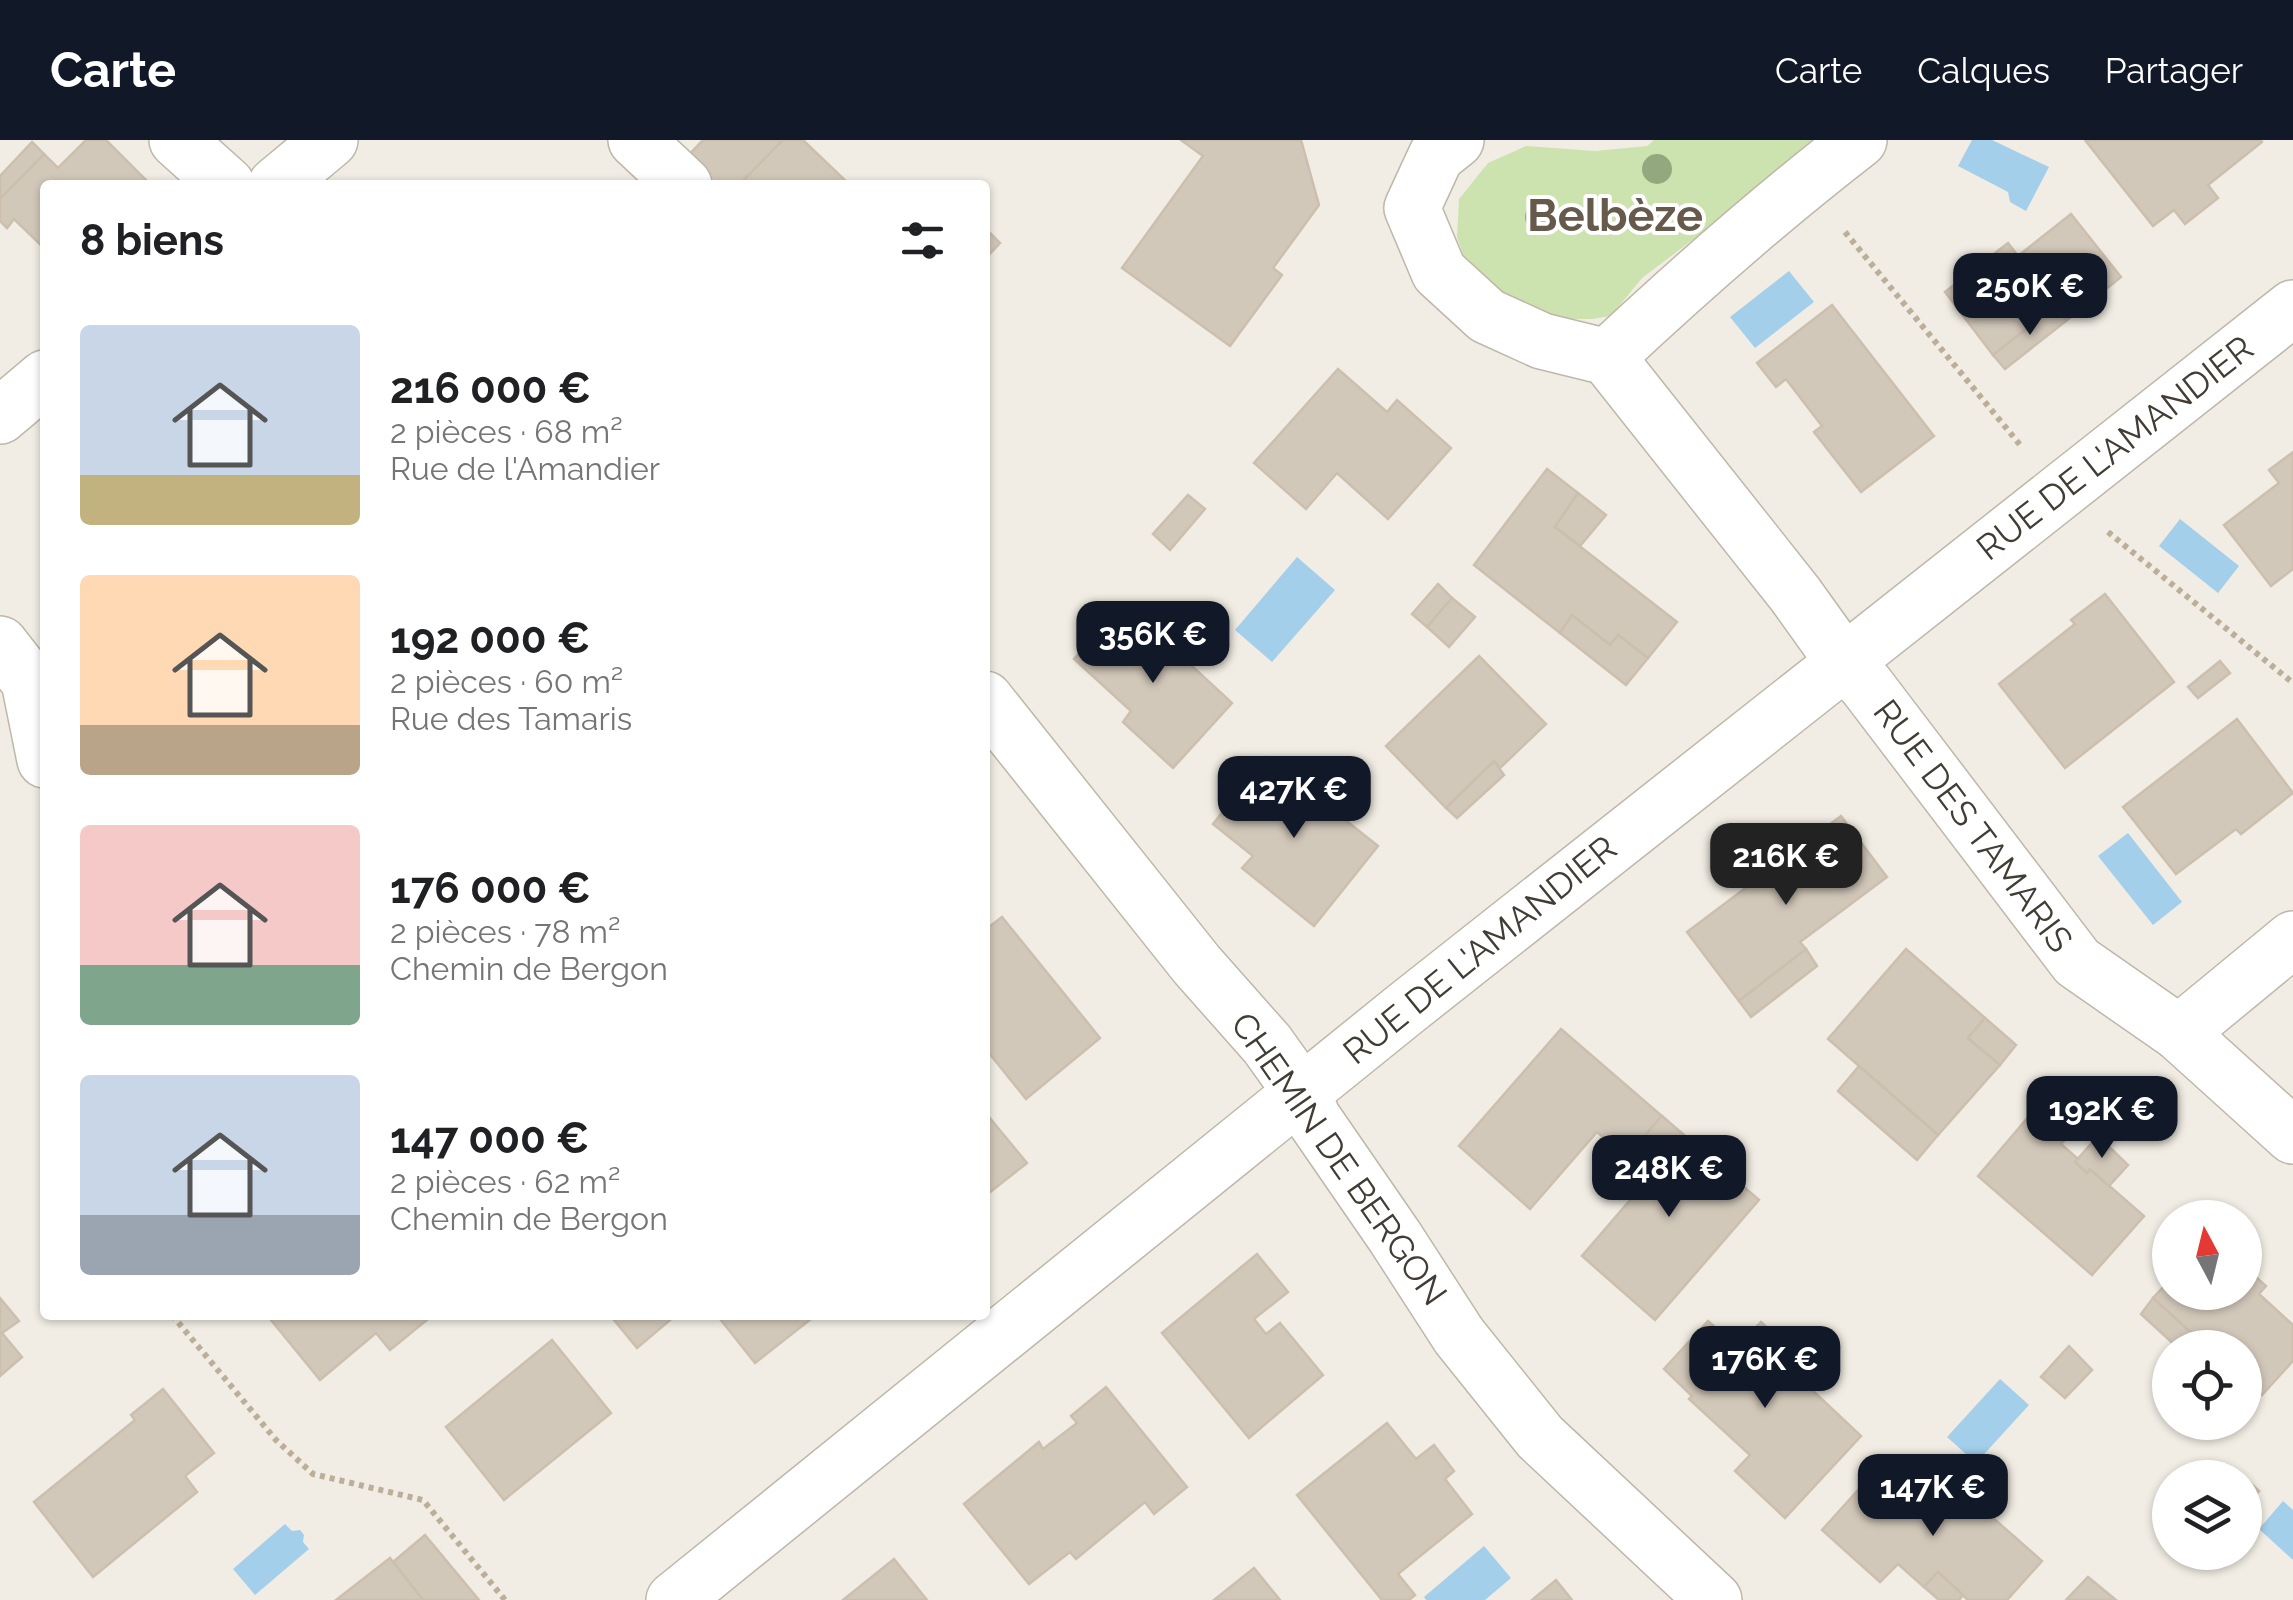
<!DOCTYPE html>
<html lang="fr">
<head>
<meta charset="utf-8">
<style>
	:root { --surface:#fff; --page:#f2f2f2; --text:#202124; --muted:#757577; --accent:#111827 }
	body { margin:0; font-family:Raleway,sans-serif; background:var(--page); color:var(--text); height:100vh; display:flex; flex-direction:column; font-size:38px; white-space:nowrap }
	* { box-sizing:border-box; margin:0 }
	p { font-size:32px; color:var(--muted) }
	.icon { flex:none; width:55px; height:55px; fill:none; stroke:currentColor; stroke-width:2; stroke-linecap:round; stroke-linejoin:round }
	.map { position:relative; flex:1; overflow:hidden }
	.sheet { position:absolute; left:40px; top:40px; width:950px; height:1140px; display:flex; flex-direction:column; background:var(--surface); border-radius:10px; box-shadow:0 2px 8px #0004 }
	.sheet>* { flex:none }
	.needle { width:65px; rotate:353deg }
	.controls { position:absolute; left:2152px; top:1060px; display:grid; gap:20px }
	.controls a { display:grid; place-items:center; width:110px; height:110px; border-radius:50%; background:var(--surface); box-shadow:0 2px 8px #0004; font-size:50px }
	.price { position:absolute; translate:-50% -85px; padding:0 22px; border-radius:20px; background:var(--accent); color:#fff; font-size:32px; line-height:65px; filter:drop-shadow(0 2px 5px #0008) }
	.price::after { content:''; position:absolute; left:50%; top:60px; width:30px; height:22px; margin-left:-15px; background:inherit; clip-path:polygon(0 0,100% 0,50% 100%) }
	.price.on { background:#222; color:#fff }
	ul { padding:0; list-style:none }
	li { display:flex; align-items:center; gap:30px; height:250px; padding:0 40px }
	li span { display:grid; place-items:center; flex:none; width:280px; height:200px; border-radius:10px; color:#555 }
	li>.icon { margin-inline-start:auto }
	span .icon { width:120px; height:120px; fill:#fffc; stroke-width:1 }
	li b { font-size:42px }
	h2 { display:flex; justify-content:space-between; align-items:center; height:120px; padding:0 40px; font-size:42px }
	header { display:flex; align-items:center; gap:60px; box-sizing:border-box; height:140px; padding:0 50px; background:var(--accent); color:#fff }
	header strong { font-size:48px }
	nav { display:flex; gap:55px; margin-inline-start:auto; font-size:35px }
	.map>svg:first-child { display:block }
</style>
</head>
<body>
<header>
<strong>Carte</strong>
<nav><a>Carte</a><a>Calques</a><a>Partager</a></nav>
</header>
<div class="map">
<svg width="2293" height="1460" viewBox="0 0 2293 1460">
	<rect width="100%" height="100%" fill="#f1ede4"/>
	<polygon fill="#cde3af" points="1654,0 1825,0 1642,138 1611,176 1592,179 1557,179 1520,165 1489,145 1466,123 1457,97 1459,59 1488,23 1526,6 1595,11 1647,6"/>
	<g fill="#a3cfeb">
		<polygon points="1972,0 1992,0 2049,27 2026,71 2010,62 2008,52 1958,26"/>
		<polygon points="1789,131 1814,162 1755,208 1730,177"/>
		<polygon points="2180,379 2239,426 2218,453 2159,406"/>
		<polygon points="1297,417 1335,450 1272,522 1235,490"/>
		<polygon points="2128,693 2182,762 2153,785 2098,716"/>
		<polygon points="2000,1239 2029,1265 1976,1323 1947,1297"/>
		<polygon points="2283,1361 2293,1370 2293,1420 2259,1389"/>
		<polygon points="285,1384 292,1391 300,1390 304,1395 303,1402 309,1409 255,1455 233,1429"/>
		<polygon points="1484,1406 1511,1438 1485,1460 1426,1460 1424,1457"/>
	</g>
	<g fill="#d2c8ba" stroke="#ccbfae" stroke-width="2.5">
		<polygon points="86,0 106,0 151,45 45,45 45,109 14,79 7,88 0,81 0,59 44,14 58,28"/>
		<polygon points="703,0 783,0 739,45 715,45 687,17"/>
		<polygon points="783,0 803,0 850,45 739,45"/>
		<polygon points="1181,0 1301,0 1319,65 1273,128 1282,135 1230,206 1122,128 1203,16"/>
		<polygon points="2085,0 2261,0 2262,2 2208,45 2218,58 2185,84 2174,70 2153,86"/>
		<polygon points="32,2 44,14 0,59 0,36"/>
		<polygon points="2071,74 2121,137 2066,181 2056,166 1993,215 1945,152 2008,103 2018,116"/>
		<polygon points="985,88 1000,103 985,119"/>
		<polygon points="1832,165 1934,296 1861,352 1814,292 1822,286 1786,239 1776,247 1757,223"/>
		<polygon points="2056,166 2066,181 2005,229 1993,215"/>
		<polygon points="1338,229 1387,272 1397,260 1451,308 1388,379 1337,333 1306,369 1254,323"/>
		<polygon points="2293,312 2293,429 2271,446 2224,385 2279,343 2269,330"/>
		<polygon points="1547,329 1578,353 1555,387 1677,482 1648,518 1618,495 1610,505 1572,475 1560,493 1474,425"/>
		<polygon points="1578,353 1606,375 1580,406 1555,387"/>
		<polygon points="1188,355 1205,369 1170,410 1153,394"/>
		<polygon points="1438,444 1452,458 1427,487 1412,474"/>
		<polygon points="2105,454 2174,542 2065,628 1999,544 2075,484 2071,480"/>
		<polygon points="1452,458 1475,477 1449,507 1427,487"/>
		<polygon points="1125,464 1232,563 1173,628 1123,582 1131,571 1074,519"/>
		<polygon points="1572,475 1610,505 1618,495 1648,518 1626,545 1560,493"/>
		<polygon points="1479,516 1546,584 1500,628 1494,621 1446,668 1386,606"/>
		<polygon points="2220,521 2230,533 2198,558 2188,547"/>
		<polygon points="2237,579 2293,653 2241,694 2236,689 2176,734 2123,667"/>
		<polygon points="1266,617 1378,706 1314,786 1242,728 1253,716 1213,684"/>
		<polygon points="1494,621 1504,635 1457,678 1446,668"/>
		<polygon points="1841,676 1887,737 1800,802 1806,809 1739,861 1687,792"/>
		<polygon points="1002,777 1100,898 1026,959 985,908 985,790"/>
		<polygon points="1806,809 1817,826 1751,877 1739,861"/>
		<polygon points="1906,809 1985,878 1968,898 2000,925 1938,995 1828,899"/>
		<polygon points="1985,878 2016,905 2000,925 1968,898"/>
		<polygon points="1561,889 1662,976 1626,1017 1597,992 1530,1069 1459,1006"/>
		<polygon points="1859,926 1938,995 1917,1020 1838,951"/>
		<polygon points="2047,955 2081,983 2061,1004 2078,1019 2075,1022 2087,1033 2090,1029 2144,1076 2092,1135 1978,1036"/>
		<polygon points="1662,976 1759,1060 1655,1180 1582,1116 1649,1038 1626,1017"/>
		<polygon points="989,977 1027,1023 985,1056 985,980"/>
		<polygon points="2098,996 2128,1025 2109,1046 2090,1029 2087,1033 2075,1022"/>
		<polygon points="1257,1114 1288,1152 1254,1179 1266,1194 1280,1183 1323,1235 1249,1298 1162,1193"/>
		<polygon points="2245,1127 2266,1146 2259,1154 2293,1185 2293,1221 2262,1255 2245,1240 2245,1208 2208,1208 2153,1158 2170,1140 2170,1152 2245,1152"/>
		<polygon points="0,1158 19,1181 2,1193 22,1217 0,1236"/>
		<polygon points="2153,1158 2207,1207 2207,1208 2178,1208 2141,1174"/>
		<polygon points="267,1175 433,1175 390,1210 376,1193 320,1240"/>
		<polygon points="610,1175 676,1175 637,1208"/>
		<polygon points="717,1175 816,1175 755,1223"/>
		<polygon points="1708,1181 1737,1207 1761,1182 1821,1238 1811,1249 1861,1296 1785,1378 1735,1331 1750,1315 1689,1259 1692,1256 1664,1229"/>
		<polygon points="552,1200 611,1273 504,1360 446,1287"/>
		<polygon points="2069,1206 2092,1230 2065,1258 2041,1237"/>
		<polygon points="1106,1247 1187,1347 1154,1374 1145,1362 1076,1419 1070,1412 1029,1444 964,1364 1039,1302 1043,1309 1077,1283 1071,1276"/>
		<polygon points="163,1249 214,1313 185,1336 197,1352 93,1437 34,1362 135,1280 131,1275"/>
		<polygon points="1387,1283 1416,1319 1434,1305 1454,1331 1445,1339 1472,1374 1398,1434 1415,1455 1409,1460 1382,1460 1297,1355"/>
		<polygon points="1934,1326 2042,1421 2007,1460 1968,1460 1938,1432 1924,1447 1898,1424 1880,1442 1822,1390 1869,1338 1900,1365"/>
		<polygon points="2245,1338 2259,1351 2245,1366"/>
		<polygon points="425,1395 479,1460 423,1460 393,1422"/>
		<polygon points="390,1418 423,1460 336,1460"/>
		<polygon points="894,1419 927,1460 843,1460"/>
		<polygon points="1254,1428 1280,1460 1214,1460"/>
		<polygon points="1938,1432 1963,1455 1959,1460 1939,1460 1924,1447"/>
		<polygon points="2088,1437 2116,1460 2066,1460"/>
		<polygon points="1556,1440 1572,1460 1532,1460"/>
	</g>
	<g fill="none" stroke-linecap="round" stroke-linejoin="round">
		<defs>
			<g id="minor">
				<polyline points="177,0 227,45"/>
				<polyline points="636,0 684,45"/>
				<polyline points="1456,0 1436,16 1412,68 1439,132 1487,176 1542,201 1607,217 1795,454 1843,521 1866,545 2077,822 2179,893 2293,996"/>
				<polyline points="276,45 330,0"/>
				<path d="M1607 217C1688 141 1771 68 1859 0"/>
				<polyline points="0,276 45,238"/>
				<polyline points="0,504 29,541 45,620"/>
				<polyline points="985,559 1197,825 1267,904 1302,953 1313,978 1395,1097 1459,1196 1540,1297 1714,1460"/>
				<polyline points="2179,893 2293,799"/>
				<polyline points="674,1460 1404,870 2293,168"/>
			</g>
		</defs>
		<use href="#minor" stroke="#beb7aa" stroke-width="58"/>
		<g stroke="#bcaf99" stroke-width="6" stroke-dasharray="5 5" stroke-linecap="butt">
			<polyline points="1845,92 2021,306"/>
			<polyline points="2108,392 2293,543"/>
			<polyline points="172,1175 276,1300 313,1334 423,1360 505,1460"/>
		</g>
		<use href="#minor" stroke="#fff" stroke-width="55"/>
	</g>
	<g fill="#94a87f">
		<circle cx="1657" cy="29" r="15"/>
		<circle cx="1540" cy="77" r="15"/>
	</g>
	<g text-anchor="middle" stroke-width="8" stroke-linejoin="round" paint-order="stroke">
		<g font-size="35" fill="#423d34" stroke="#fff">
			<text transform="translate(2115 308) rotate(-38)" y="12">RUE DE L'AMANDIER</text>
			<text transform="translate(1973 686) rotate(53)" y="12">RUE DES TAMARIS</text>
			<text transform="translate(1480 810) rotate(-39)" y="12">RUE DE L'AMANDIER</text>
			<text transform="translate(1339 1019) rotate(55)" y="12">CHEMIN DE BERGON</text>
		</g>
		<g font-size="45" font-weight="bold" fill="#655a4c" stroke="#fff">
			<text x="1615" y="91">Belbèze</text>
		</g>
	</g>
</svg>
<div class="controls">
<a><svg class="needle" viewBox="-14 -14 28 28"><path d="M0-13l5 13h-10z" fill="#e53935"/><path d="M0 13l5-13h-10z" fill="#757577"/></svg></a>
<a><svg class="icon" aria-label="locate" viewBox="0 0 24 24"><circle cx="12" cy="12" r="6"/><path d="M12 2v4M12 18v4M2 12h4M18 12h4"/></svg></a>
<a><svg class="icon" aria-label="layers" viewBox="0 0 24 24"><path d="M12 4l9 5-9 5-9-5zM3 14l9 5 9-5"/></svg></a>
</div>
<b class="price" style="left:2030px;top:198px">250K €</b>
<b class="price" style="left:1153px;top:546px">356K €</b>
<b class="price" style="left:1294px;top:701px">427K €</b>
<b class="price on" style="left:1786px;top:768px">216K €</b>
<b class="price" style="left:2102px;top:1021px">192K €</b>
<b class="price" style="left:1669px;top:1080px">248K €</b>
<b class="price" style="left:1765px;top:1271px">176K €</b>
<b class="price" style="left:1933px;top:1399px">147K €</b>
<section class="sheet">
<h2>8 biens<svg class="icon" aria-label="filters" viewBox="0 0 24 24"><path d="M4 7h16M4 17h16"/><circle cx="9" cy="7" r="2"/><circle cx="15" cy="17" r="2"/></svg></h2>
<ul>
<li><span style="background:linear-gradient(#c9d6e8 75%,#c2b280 0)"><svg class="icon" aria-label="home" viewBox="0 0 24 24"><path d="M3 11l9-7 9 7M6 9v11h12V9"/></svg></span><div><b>216 000 €</b><p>2 pièces · 68 m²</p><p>Rue de l'Amandier</p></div></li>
<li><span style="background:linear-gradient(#ffd9b3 75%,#b9a48a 0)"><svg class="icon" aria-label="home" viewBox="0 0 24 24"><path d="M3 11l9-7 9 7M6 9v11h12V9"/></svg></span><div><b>192 000 €</b><p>2 pièces · 60 m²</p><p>Rue des Tamaris</p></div></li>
<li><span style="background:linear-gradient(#f6c9c9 70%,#7fa58c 0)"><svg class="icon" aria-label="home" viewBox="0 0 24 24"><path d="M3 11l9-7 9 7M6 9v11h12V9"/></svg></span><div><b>176 000 €</b><p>2 pièces · 78 m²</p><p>Chemin de Bergon</p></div></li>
<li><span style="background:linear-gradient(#c9d6e8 70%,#9aa5b1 0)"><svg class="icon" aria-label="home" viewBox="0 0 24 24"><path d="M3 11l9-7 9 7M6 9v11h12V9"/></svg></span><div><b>147 000 €</b><p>2 pièces · 62 m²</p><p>Chemin de Bergon</p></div></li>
</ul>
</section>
</div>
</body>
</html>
